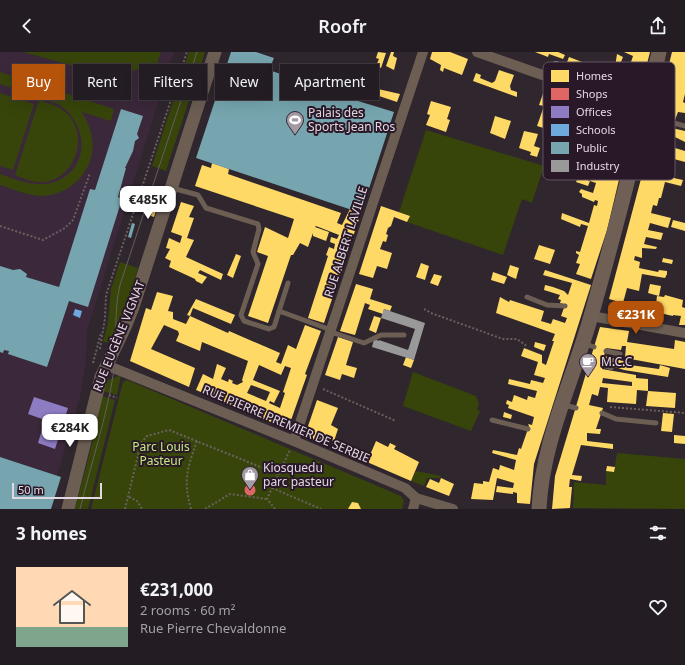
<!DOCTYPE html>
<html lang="en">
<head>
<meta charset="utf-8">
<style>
	:root { --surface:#231c22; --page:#2b252a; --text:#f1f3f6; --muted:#a3a1a5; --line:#403a40; --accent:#b45309 }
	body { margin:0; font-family:"Noto Sans",sans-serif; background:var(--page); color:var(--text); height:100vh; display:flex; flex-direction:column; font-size:15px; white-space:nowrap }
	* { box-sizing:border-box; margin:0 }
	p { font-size:13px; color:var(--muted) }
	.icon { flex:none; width:22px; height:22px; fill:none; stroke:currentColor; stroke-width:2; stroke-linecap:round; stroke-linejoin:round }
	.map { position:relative; height:457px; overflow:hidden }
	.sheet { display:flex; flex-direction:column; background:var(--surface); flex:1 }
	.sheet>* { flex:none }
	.hud { position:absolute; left:12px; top:12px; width:400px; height:36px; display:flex; gap:8px }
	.scale { position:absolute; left:12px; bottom:10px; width:90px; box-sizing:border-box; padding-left:4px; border:2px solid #e3d8e2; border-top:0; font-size:11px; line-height:14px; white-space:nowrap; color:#e3d8e2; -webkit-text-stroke:3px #291928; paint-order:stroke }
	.price { position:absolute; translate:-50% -34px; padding:0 9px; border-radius:8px; background:#fff; color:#222; font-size:13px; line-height:26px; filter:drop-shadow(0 1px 2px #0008) }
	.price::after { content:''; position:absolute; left:50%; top:24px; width:12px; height:9px; margin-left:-6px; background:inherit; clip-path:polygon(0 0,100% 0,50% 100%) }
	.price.on { background:var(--accent); color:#fff }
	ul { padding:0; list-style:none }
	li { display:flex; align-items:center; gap:12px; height:100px; padding:0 16px }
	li+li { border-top:1px solid var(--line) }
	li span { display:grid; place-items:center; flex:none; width:112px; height:80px; border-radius:0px; color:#555 }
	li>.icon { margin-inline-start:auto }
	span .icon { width:48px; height:48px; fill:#fffc; stroke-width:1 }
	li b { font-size:17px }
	h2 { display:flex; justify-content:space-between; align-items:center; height:48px; padding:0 16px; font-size:17px }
	.pill { padding:0 14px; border-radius:0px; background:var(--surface); box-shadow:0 4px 16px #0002,0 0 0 1px var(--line); font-size:14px; line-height:36px }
	.pill.on { background:var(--accent); color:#fff }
	header { display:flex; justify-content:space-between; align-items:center; height:52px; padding:0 16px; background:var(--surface); font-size:18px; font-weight:600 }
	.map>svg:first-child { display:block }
</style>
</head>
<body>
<header><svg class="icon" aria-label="back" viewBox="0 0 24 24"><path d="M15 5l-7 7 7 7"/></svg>Roofr<svg class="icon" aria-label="share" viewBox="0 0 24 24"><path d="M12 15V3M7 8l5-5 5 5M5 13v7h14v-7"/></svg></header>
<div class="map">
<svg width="685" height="457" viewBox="0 0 685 457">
	<rect width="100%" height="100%" fill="#2f262e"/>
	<polygon fill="#3b283a" points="0,0 174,0 87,279 86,311 81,341 57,424 0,405"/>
	<g fill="#37450b">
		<polygon points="23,0 161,0 157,12 124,21 100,21"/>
		<polygon points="189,0 205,0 166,119 152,114"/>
		<path d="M0 20 114 57 111 69 82 60C86 68 91 76 92 86 97 116 72 143 42 144 28 144 13 137 0 133V122C17 128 36 136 54 130 91 118 89 71 58 52L0 32Z"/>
		<polygon points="0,41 34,52 13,118 0,114"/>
		<path d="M39 48C47 51 57 53 64 59 90 79 78 125 45 130 34 131 24 127 15 123Z"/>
		<polygon points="426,78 544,114 532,151 522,147 503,203 407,170 410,164 399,160"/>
		<path d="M120 210 138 216C131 240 125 269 110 290H103L108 270 111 237Z"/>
		<polygon points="413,320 476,344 479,351 477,358 480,359 471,379 403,354"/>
		<polygon points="121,323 117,343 102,339 108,328"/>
		<polygon points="127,328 401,444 404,449 402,457 91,457 123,330"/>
		<polygon points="102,344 115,348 88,457 75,457 95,380"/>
		<polygon points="617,401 685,407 685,457 573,456 574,430 606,433 606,419 614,420"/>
		<polygon points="416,419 441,424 440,426 427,426 424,434 411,429"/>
	</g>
	<g fill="#ffd966" fill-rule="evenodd">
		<polygon points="378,0 386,1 381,16 376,14 379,7 376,6"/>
		<polygon points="391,0 394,0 393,4 397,6 394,18 386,14"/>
		<polygon points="432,0 450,0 468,7 462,23 444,16 443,20 440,18 441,13 430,7"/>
		<polygon points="535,0 558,0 565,3 563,7 549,2 548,5"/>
		<polygon points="624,0 650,0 642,32 622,24 624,18 615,15 617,2 623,5 621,10 630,13 633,4"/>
		<polygon points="672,0 685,0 685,42 683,50 685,51 685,61 678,60 672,76 685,79 685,90 675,85 673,97 674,99 675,96 685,99 685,110 663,104 660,123 683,128 681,134 665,130 661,146 659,146 657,154 653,153 651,161 671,166 668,176 650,171 648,178 663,181 661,188 646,185 644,192 657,195 656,197 642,196 642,206 635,204 634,208 640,210 639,216 658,220 659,218 667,219 667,222 665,226 642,222 639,239 627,236 623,251 609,247 650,93 661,63 665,46 661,45 666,28 670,29 674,13 669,12"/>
		<polygon points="569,5 611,21 609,28 604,26 601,35 595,33 598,27 590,24 588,30 563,21"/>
		<polygon points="499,18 514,23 510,34 511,38 517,40 517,45 473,29 476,21 481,23 480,26 492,31 495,29"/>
		<polygon points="345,19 362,27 358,37 341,31"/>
		<polygon points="371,28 380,31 378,37 400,42 397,50 367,40"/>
		<polygon points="545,36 551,38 545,55 550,57 556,41 577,49 571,64 577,66 580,57 604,67 603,71 609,73 614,60 633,65 624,106 606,100 607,96 604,95 602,99 555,83 558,73 607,89 609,82 596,77 595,81 572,73 563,67 565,62 556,59 550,78 537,74 544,54 539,53"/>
		<polygon points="431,49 451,55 447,67 450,68 446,80 426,73 430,63 427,62"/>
		<polygon points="495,64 511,69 505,87 490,81"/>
		<polygon points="524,79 538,82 534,94 540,96 537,105 530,103 531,100 519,96"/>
		<polygon points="548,94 582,106 583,103 590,106 589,110 605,116 607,111 622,115 607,178 591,227 576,222 580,212 576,211 579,203 576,201 576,199 580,200 588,174 581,172 580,175 561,167 562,161 589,171 594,153 597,154 598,149 595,148 594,150 582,145 582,142 579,140 581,137 593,141 596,131 590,129 588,134 576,130 578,125 590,129 591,127 579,123 582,115 554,106 553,110 546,108 547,104 545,103"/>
		<polygon points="212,111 229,117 228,122 341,161 337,171 342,173 350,157 361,161 324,271 308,266 328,204 326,203 329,195 334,197 335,192 330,190 331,185 337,187 339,183 316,174 315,175 329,180 326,189 313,184 313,181 308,195 300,191 293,203 291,203 268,271 248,264 268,204 257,200 265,175 288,186 294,167 195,134 202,113 211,116"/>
		<polygon points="181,150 194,154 189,165 194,166 187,186 194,188 186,205 223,222 221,228 200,218 198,221 207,225 202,232 196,229 195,227 169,215 171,209 165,206 170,197 166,196 169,186 180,191 182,184 171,180"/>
		<polygon points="155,151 158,152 154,165 151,164"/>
		<polygon points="381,154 410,164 407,170 394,165 391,174 388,176 386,182 388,183 386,190 383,189 380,197 392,201 387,217 377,214 373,226 359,222"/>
		<polygon points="673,168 685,171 685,179 671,175"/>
		<polygon points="539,193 555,198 550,212 534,207"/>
		<polygon points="236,202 241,204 233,226 227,223"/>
		<polygon points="663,206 673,208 672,212 662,210"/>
		<polygon points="421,211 429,214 425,228 416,225"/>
		<polygon points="510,213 519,216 516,227 507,223"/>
		<polygon points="545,218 591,233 534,412 530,452 517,451 517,441 513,440 513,442 496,440 497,434 513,436 514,431 497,426 493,448 471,447 474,431 483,432 483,429 489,430 493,416 499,418 500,413 514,418 516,408 492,401 493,398 517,403 519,396 521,397 529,374 528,372 532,373 534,365 508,356 509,353 506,352 507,348 512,350 514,343 527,348 528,344 535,346 537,339 508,332 509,327 530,332 531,328 543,331 545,326 534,323 538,310 521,304 524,296 542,303 542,311 546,313 554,289 552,289 555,282 496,261 500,245 509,250 510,248 544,259 541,269 551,272 553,267 565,271 567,266 561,264 565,253 560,251 561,248 558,247 560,243 544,238 545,233 553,235 564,239 568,243 572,231 543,223"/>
		<polygon points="493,220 507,225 504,232 491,228"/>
		<polygon points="434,222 442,224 438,234 430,231"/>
		<polygon points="356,232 373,237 370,247 392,254 390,259 384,257 383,262 368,257 370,253 365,251 355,283 340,279"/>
		<polygon points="650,232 661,234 659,244 648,241"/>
		<path d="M157 240 173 244 168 259 173 260V267L186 272 190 264 228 281 229 279 280 301 276 310 281 312 288 293 296 297 305 273 321 279 305 322 307 323 290 371 283 375 196 338 203 322 213 327 217 312 226 316 221 327 228 330 229 327 233 329 232 331 237 333 243 330 242 328 248 309 202 290 200 299 176 289 179 282 178 279 164 273 151 297 195 316 189 335 130 309 146 256 151 258ZM259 313 281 323 285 314 291 316 283 340 285 341 280 356 269 351 270 349 274 351 280 339 253 328ZM251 333 270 340 266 349 247 341Z"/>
		<polygon points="665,243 683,248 682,255 685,256 685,273 679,273 681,264 673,263 673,264 655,260 657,244 664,245"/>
		<polygon points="196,247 235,263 231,272 193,256 190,264 187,263"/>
		<polygon points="374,264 381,266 376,281 369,278"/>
		<path d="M600 275 629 279 627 290 674 297 675 288 685 290V317L625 306 626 294H622L621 298 606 296 604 304 631 311 630 313 659 317 660 313 670 316 668 325 624 318 603 311 602 317 636 323V326L648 327V339L637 338 636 352 607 350 608 336 600 335 598 344 592 342 589 353 603 356 596 377H601L600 382 587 381V389L613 392V397L581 393 572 423 582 424 581 429 570 427 569 435H572L570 456 552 457 555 424ZM603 326 632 330V334L602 331Z"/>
		<polygon points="338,285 353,290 346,313 357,316 354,326 342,322 340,328 325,323"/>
		<polygon points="535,290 546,293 544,299 534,295"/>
		<polygon points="406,305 414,308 411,316 403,313"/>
		<polygon points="648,339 676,341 675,356 646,354"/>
		<polygon points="317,348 338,356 331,373 338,377 334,389 328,387 326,393 308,385 306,380"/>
		<polygon points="504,360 512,363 511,367 503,365"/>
		<polygon points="663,361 674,362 672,380 661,379"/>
		<polygon points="674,383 685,384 685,392 674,391"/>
		<polygon points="376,389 388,395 390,391 396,394 394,397 419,410 411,429 367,410"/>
		<polygon points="607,414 615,415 614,420 606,419"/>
		<polygon points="441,426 454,432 449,444 426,435 430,427 439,431"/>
		<polygon points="352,450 358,451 361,457 348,457"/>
	</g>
	<circle fill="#e06666" cx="250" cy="438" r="5.5"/>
	<polygon fill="#8e7cc3" points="34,345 68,356 55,397 38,391 45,368 28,362"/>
	<polygon fill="#6fa8dc" points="75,257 82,259 80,266 73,263"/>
	<g fill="#76a5af">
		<polygon points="231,0 256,0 274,6 269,18 345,44 346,42 359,47 358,49 394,60 361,161 196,106"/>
		<polygon points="121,57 143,64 137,82 139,86 135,89 133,99 125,116 126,116 118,145 122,147 88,255 69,249 47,315 8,302 9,299 4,298 3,301 0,300 0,214 13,218 20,217 27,222 26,225 59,235 90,137 95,138"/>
		<polygon points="132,171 135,172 131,186 128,185"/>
		<polygon points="0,405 61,425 51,457 0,457"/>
	</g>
	<g fill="#999">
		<circle cx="556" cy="14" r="5"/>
		<polygon points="384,257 425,271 414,308 372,295 374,287 379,289 379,288 408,298 415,277 381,266"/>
	</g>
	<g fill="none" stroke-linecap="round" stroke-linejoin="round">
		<g stroke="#6a605e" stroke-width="2" stroke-dasharray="2 2" stroke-linecap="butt">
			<polyline points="0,174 43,188 65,176 73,168 90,121"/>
			<polyline points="424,257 431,261 503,287 517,287 528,295"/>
			<polyline points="100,297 105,266 106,243 187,0"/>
			<polyline points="93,311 101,281"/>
			<polyline points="323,337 396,369"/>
			<polyline points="109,343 117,346"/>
			<polyline points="610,355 685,361"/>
			<polyline points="272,436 321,457"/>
			<polyline points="129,445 137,449 142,457"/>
			<polyline points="125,457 141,391 147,384 169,378 278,422"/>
			<path d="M191 457C183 428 187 417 197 389"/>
			<polyline points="205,457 230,442 267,447"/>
			<polyline points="275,457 267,447 290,398"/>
		</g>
		<g stroke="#6c5e53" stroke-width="5">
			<polyline points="614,19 623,22"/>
			<polyline points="645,64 659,68"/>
			<polyline points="674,71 685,74"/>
			<polyline points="172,136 198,143 206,156 258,172 259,177 253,200 258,212 241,263 244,269 269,277 274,275 288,231"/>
			<polyline points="527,245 547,253 565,254"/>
			<polyline points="279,259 331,278"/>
			<polyline points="331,280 364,291 381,283 404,283"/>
			<polyline points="583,291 594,295"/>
			<polyline points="606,299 620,302"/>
			<polyline points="579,306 590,309"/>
			<polyline points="603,313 611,316"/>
			<polyline points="564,353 576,356"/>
			<polyline points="602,361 616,367 656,371"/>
			<polyline points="492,368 528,377"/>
		</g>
		<g stroke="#6c5e53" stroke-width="10">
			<polyline points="477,0 645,59"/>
			<polyline points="591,264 685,281"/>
			<polyline points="106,313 294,389 405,436 416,446 453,457"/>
			<polyline points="294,389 423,0"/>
			<polyline points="413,457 416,446"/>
		</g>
		<polyline stroke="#6c5e53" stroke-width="13" points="68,457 101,325 125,275 133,255 215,0"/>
		<path stroke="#705f55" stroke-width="15" d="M539 457C542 390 573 328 591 264 616 177 638 89 659 0"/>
		<path stroke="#665d5d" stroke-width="1" d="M80 457C91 412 107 364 114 318 118 289 113 261 120 233L197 0"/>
	</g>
	<defs>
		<symbol id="stadium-pin" viewBox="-11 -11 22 30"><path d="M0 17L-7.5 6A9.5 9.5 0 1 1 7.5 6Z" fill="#a49aa3" stroke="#291928"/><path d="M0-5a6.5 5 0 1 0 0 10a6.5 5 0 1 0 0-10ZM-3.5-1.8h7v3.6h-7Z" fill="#fff"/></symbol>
		<symbol id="cafe-pin" viewBox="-11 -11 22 30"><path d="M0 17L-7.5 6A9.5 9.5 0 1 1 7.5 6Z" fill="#a49aa3" stroke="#291928"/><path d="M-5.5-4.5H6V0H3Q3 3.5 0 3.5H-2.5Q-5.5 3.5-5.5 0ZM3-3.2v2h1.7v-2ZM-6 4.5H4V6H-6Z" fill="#fff"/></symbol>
		<symbol id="shop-pin" viewBox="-11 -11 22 30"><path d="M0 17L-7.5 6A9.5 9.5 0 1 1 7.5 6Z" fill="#a49aa3" stroke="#291928"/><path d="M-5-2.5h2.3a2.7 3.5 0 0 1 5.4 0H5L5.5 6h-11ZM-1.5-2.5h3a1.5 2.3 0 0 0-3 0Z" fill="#fff"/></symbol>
	</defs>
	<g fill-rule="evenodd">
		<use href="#stadium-pin" x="285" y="58" width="20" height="27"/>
		<use href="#cafe-pin" x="578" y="300" width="20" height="27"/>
		<use href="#shop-pin" x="240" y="413" width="20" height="27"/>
	</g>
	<g text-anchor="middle" stroke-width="4" stroke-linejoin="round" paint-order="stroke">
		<g font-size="12" fill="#e3d8e2" stroke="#291928" text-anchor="start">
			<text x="308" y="65">Palais des<tspan x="308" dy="14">Sports Jean Ros</tspan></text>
			<text x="601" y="314">M.C.C</text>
			<text x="263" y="420">Kiosquedu<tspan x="263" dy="14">parc pasteur</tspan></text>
		</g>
		<g font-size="12" fill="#e3d8e2" stroke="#291928">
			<text transform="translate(346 190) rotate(-72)" y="4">RUE ALBERT LAVILLE</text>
			<text transform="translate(119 284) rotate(-68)" y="4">RUE EUGÈNE VIGNAT</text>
			<text transform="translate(286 372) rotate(23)" y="4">RUE PIERRE PREMIER DE SERBIE</text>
		</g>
		<g font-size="12" fill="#c5ea7e" stroke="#291928">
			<text x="161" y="399">Parc Louis<tspan x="161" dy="14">Pasteur</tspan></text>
		</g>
	</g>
	<rect x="543" y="10" width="132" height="118" rx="6" fill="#291928" stroke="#615260" stroke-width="1"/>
	<rect x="551" y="18" width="18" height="12" fill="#ffd966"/>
	<rect x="551" y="36" width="18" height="12" fill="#e06666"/>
	<rect x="551" y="54" width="18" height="12" fill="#8e7cc3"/>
	<rect x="551" y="72" width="18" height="12" fill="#6fa8dc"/>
	<rect x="551" y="90" width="18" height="12" fill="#76a5af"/>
	<rect x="551" y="108" width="18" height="12" fill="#999"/>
	<g font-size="11" fill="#e3d8e2">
		<text x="576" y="28">Homes</text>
		<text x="576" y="46">Shops</text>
		<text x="576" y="64">Offices</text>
		<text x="576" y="82">Schools</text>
		<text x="576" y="100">Public</text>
		<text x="576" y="118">Industry</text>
	</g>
</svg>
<div class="scale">50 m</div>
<b class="price" style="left:148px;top:168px">€485K</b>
<b class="price on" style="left:636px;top:283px">€231K</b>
<b class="price" style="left:70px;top:396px">€284K</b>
<div class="hud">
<a class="pill on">Buy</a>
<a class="pill">Rent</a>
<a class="pill">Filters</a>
<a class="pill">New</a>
<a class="pill">Apartment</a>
</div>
</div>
<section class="sheet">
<h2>3 homes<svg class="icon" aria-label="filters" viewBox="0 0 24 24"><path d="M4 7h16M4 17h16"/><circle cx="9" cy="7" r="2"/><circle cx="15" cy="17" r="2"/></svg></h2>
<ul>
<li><span style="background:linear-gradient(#ffd9b3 75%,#7fa58c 0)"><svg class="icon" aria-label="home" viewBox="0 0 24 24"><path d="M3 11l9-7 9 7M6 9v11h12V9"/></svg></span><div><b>€231,000</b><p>2 rooms · 60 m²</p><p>Rue Pierre Chevaldonne</p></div><svg class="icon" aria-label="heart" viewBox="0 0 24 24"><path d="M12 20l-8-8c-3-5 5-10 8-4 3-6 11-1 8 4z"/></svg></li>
</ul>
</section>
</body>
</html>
